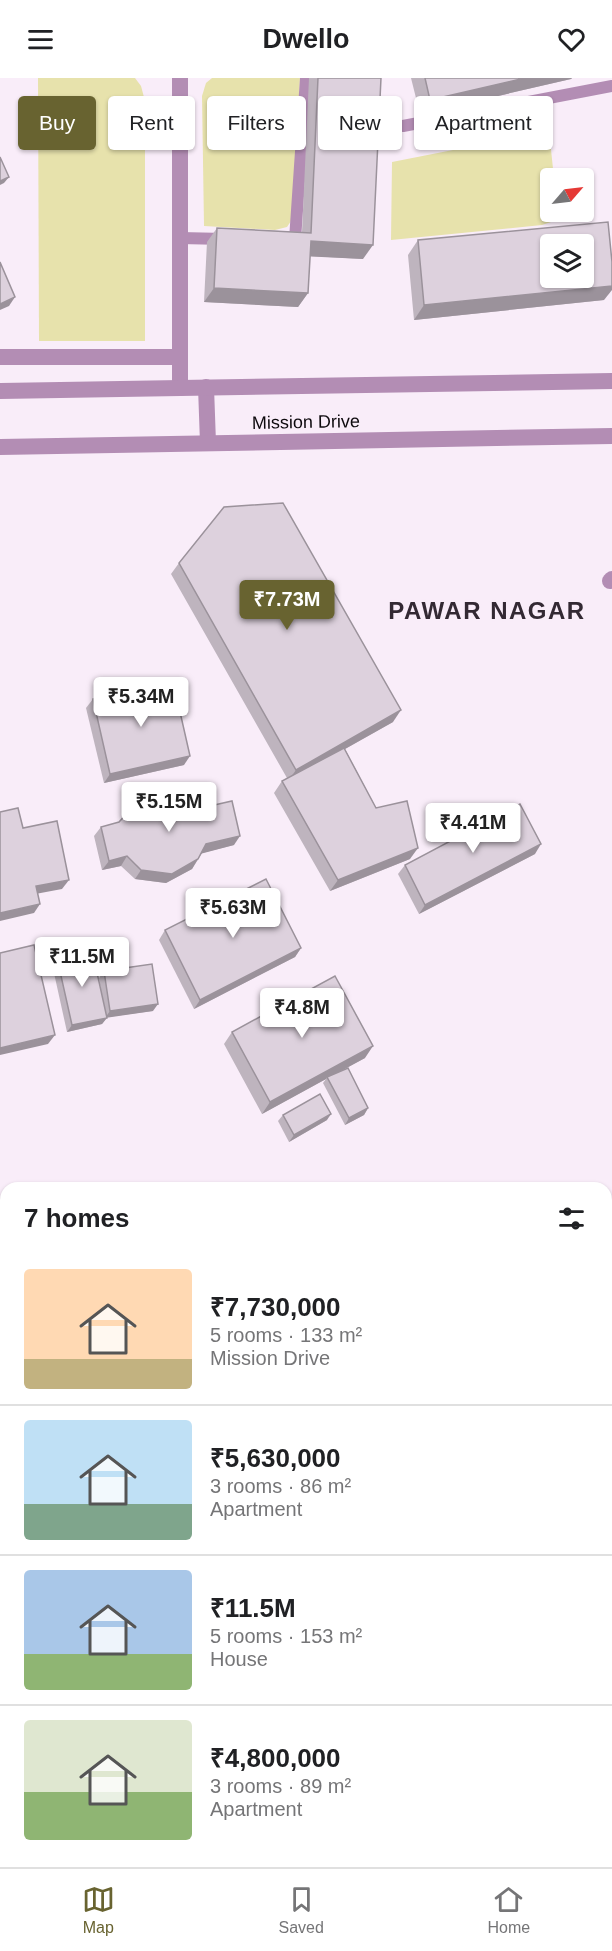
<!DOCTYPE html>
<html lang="en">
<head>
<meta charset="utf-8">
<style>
	:root { --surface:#fff; --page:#f6f6f6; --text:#202124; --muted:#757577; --line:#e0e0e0; --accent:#686330 }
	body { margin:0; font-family:Arial,sans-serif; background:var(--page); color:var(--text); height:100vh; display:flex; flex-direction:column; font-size:22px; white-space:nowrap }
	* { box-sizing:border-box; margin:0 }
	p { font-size:20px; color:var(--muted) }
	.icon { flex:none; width:33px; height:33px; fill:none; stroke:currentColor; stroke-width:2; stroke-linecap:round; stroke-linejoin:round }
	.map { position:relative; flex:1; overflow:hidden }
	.panel { position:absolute; left:0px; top:1104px; width:612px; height:686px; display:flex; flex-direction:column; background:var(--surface); border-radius:18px 18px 0 0; box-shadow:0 2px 4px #0004 }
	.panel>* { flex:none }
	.top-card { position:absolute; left:18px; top:18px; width:576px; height:54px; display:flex; gap:12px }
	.needle { width:39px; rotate:62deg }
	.controls { position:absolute; left:540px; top:90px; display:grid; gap:12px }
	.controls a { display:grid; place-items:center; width:54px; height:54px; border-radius:6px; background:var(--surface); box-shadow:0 2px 4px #0004; font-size:30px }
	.price { position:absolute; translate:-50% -51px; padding:0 14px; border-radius:6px; background:#fff; color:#222; font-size:20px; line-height:39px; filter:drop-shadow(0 2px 3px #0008) }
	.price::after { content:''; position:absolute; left:50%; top:36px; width:18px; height:14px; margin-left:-9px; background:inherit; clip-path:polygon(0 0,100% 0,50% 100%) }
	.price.current { background:var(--accent); color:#fff }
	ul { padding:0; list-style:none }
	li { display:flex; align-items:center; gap:18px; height:150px; padding:0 24px }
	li+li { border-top:2px solid var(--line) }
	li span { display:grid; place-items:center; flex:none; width:168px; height:120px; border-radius:6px; color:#555 }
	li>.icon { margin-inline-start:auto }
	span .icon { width:72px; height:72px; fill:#fffc; stroke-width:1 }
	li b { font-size:26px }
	h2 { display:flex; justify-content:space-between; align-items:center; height:72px; padding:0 24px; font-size:26px }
	.tag { padding:0 21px; border-radius:6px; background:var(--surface); box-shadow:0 2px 4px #0004; font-size:21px; line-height:54px }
	.tag.current { background:var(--accent); color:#fff }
	header { display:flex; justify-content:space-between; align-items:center; height:78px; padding:0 24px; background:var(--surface); font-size:27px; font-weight:600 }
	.tabs { display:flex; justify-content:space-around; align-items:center; height:84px; border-top:2px solid var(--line); background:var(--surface); font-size:16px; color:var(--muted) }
	.tabs a { display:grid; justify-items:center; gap:3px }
	.tabs .current { color:var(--accent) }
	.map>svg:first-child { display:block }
</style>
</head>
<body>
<header><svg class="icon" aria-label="menu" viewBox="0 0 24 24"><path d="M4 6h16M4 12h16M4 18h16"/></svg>Dwello<svg class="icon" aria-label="heart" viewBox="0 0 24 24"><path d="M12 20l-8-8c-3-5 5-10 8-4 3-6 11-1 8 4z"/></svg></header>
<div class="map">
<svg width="612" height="1789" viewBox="0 0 612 1789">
	<rect width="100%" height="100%" fill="#f9edf9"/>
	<g fill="#e7e2ac">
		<polygon points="38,0 135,0 141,8 145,23 145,263 39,263"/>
		<polygon points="212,0 300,0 293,140 287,149 275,152 204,148 202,18 206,5"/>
		<polygon points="549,53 554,100 550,100 550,134 557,134 554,143 542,147 391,162 392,84"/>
	</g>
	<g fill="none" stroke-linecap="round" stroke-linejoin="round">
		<g stroke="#b38db4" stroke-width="12">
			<polyline points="403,48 612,8"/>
			<polyline points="180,160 225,161"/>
			<polyline points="288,162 295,162 306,0"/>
			<polyline points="0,1425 6,1423"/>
			<polyline points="0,1705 6,1704"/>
		</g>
		<g stroke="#b38db4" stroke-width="16">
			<polyline points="0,279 180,279"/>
			<polyline points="180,310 180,0"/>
			<polyline points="610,503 612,501"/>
			<polyline points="606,1183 612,1202"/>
			<polyline points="606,1565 612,1563"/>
			<polyline points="606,1637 612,1634"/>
			<polyline points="606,1677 612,1686"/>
			<polyline points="0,1775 6,1773"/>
			<polyline points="219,1784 223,1789"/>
			<polyline points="127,1789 143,1784"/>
		</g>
		<g stroke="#b38db4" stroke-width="16">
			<polyline points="206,309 208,365"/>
			<polyline points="0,313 612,303"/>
			<polyline points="0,369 612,358"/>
		</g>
	</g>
	<g fill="#beb4be">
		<polygon points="309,0 381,0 363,181 310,178 308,215 298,229 204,224 207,164 217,150 302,154"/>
		<polygon points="411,0 572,0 571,1 420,36"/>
		<polygon points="418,162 604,222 414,242 408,177"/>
		<polygon points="179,485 393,644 345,671 376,730 410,781 330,813 274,715 282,703 287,700 171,496"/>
		<polygon points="93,621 184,687 104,705 86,630"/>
		<polygon points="101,749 234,767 202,775 192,791 166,805 135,801 121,788 102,792 94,758"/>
		<polygon points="535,776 419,836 398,796 405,787"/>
		<polygon points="165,852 301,870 295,879 194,931 159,862"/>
		<polygon points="57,880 101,913 99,900 104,893 153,933 107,939 102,946 67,954 52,886"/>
		<polygon points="232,954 365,980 339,994 368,1030 364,1037 345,1047 323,1005 326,1001 262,1036 224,966"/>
		<polygon points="283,1037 327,1042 289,1064 278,1043"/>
		<polygon points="6,1451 6,1602 0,1586 0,1453"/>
	</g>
	<g fill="#9b929b">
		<polygon points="525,0 572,0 571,1 420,36 430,22"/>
		<polygon points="9,99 4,105 0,107 0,103"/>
		<polygon points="311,163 373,167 363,181 301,178"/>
		<polygon points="612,208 612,212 604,222 414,242 424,227"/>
		<polygon points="214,210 308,215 298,229 204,224"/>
		<polygon points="15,219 9,228 0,232 0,226"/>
		<polygon points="401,632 393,644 288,703 296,692"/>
		<polygon points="190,678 184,687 104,705 110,696"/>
		<polygon points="240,758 234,767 200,776 206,766"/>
		<polygon points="541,766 535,776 419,836 425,827"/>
		<polygon points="418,770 410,781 330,813 338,802"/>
		<polygon points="127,778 121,788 102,792 109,783"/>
		<polygon points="198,781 192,791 166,805 135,801 141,792"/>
		<polygon points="69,802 62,811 30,817 36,808"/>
		<polygon points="40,826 34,835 0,843 0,835"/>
		<polygon points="301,870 295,879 194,931 200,922"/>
		<polygon points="158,926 153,933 105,940 110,933"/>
		<polygon points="107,940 102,946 67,954 72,947"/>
		<polygon points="55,957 48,966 0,977 0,970"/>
		<polygon points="373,968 365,980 328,1000 327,999 326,1001 262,1036 270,1024"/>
		<polygon points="368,1030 364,1037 345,1047 349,1040"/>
		<polygon points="331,1036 327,1042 289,1064 294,1057"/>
		<polygon points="6,1258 6,1264 0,1267 0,1263 3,1259"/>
		<polygon points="612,1373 612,1384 606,1386 606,1375"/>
	</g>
	<g fill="#ddd1dd" stroke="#9b929b" stroke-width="1.5" fill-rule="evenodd">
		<polygon points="318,0 381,0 373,167 311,163 308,215 214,210 217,150 311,155"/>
		<polygon points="425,0 525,0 430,22"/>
		<polygon points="0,79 9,99 0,103"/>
		<path d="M608 144 612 184V208L424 227 418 162ZM550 166H584V200H550Z"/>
		<polygon points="0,184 15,219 0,226"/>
		<polygon points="283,425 401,632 296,692 179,485 224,429"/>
		<polygon points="173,603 190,678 110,696 93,621"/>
		<polygon points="344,670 376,730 407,723 418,770 338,802 282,703"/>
		<polygon points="153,718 182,719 197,731 232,723 240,758 206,766 198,781 172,796 141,792 127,778 109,783 101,749 119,744 130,732"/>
		<polygon points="520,726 541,766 425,827 405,787"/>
		<polygon points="18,730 23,750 57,743 69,802 36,808 40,826 0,835 0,734"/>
		<polygon points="266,801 301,870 200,922 165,852"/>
		<polygon points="34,867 55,957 0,970 0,875"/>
		<polygon points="92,872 107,940 72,947 57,880"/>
		<polygon points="152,886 158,926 110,933 104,893"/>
		<polygon points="335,898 373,968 270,1024 232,954"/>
		<polygon points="348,990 368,1030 349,1040 327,999"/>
		<polygon points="320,1016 331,1036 294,1057 283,1037"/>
		<polygon points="6,1184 6,1258 3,1259 0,1253 0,1186"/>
		<polygon points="606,1311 612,1328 612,1373 606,1375"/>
		<polygon points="6,1451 6,1569 0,1553 0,1453"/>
	</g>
	<g text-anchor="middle" stroke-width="4.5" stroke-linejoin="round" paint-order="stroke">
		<g font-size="18" fill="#0e0a0e" stroke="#f9edf9">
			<text transform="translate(306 344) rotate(-1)" y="6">Mission Drive</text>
		</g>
		<g font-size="24" font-weight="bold" letter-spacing="1.5" fill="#332933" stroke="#f9edf9">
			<text x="487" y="541">PAWAR NAGAR</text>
		</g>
	</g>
</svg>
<div class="controls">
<a><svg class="needle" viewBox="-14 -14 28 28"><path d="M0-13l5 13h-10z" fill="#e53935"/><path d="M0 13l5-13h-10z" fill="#757577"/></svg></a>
<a><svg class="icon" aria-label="layers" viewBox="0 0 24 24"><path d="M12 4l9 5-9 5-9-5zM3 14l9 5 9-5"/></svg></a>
</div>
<b class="price current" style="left:287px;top:553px">₹7.73M</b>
<b class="price" style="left:141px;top:650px">₹5.34M</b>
<b class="price" style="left:169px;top:755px">₹5.15M</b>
<b class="price" style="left:473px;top:776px">₹4.41M</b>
<b class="price" style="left:233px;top:861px">₹5.63M</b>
<b class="price" style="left:82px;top:910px">₹11.5M</b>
<b class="price" style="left:302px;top:961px">₹4.8M</b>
<div class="top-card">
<a class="tag current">Buy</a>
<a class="tag">Rent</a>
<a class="tag">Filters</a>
<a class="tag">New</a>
<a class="tag">Apartment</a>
</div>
<section class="panel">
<h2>7 homes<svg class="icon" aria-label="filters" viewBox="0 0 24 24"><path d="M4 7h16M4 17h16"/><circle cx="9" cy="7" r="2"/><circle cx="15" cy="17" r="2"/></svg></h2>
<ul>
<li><span style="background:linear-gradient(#ffd9b3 75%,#c2b280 0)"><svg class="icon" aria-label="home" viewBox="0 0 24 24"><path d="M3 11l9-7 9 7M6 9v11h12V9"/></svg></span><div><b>₹7,730,000</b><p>5 rooms · 133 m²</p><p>Mission Drive</p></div></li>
<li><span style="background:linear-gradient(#bfe0f5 70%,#7fa58c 0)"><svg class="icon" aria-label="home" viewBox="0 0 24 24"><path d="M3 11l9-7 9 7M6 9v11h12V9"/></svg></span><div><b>₹5,630,000</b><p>3 rooms · 86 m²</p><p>Apartment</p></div></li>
<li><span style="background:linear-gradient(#a9c7e8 70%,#8fb573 0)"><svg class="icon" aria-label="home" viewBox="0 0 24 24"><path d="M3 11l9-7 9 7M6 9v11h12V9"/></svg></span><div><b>₹11.5M</b><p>5 rooms · 153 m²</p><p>House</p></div></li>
<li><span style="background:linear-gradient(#dfe7d0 60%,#8fb573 0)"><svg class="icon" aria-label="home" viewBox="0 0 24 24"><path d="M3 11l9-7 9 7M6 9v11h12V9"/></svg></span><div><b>₹4,800,000</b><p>3 rooms · 89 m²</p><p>Apartment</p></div></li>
</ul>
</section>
</div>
<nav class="tabs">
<a class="current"><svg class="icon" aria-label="map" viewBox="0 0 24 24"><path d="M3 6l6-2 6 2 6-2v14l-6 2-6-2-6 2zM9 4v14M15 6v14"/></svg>Map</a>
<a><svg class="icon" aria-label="saved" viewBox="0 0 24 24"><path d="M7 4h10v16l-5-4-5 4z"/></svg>Saved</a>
<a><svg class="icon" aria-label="home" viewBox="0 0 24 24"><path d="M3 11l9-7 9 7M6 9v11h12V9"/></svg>Home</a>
</nav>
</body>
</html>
